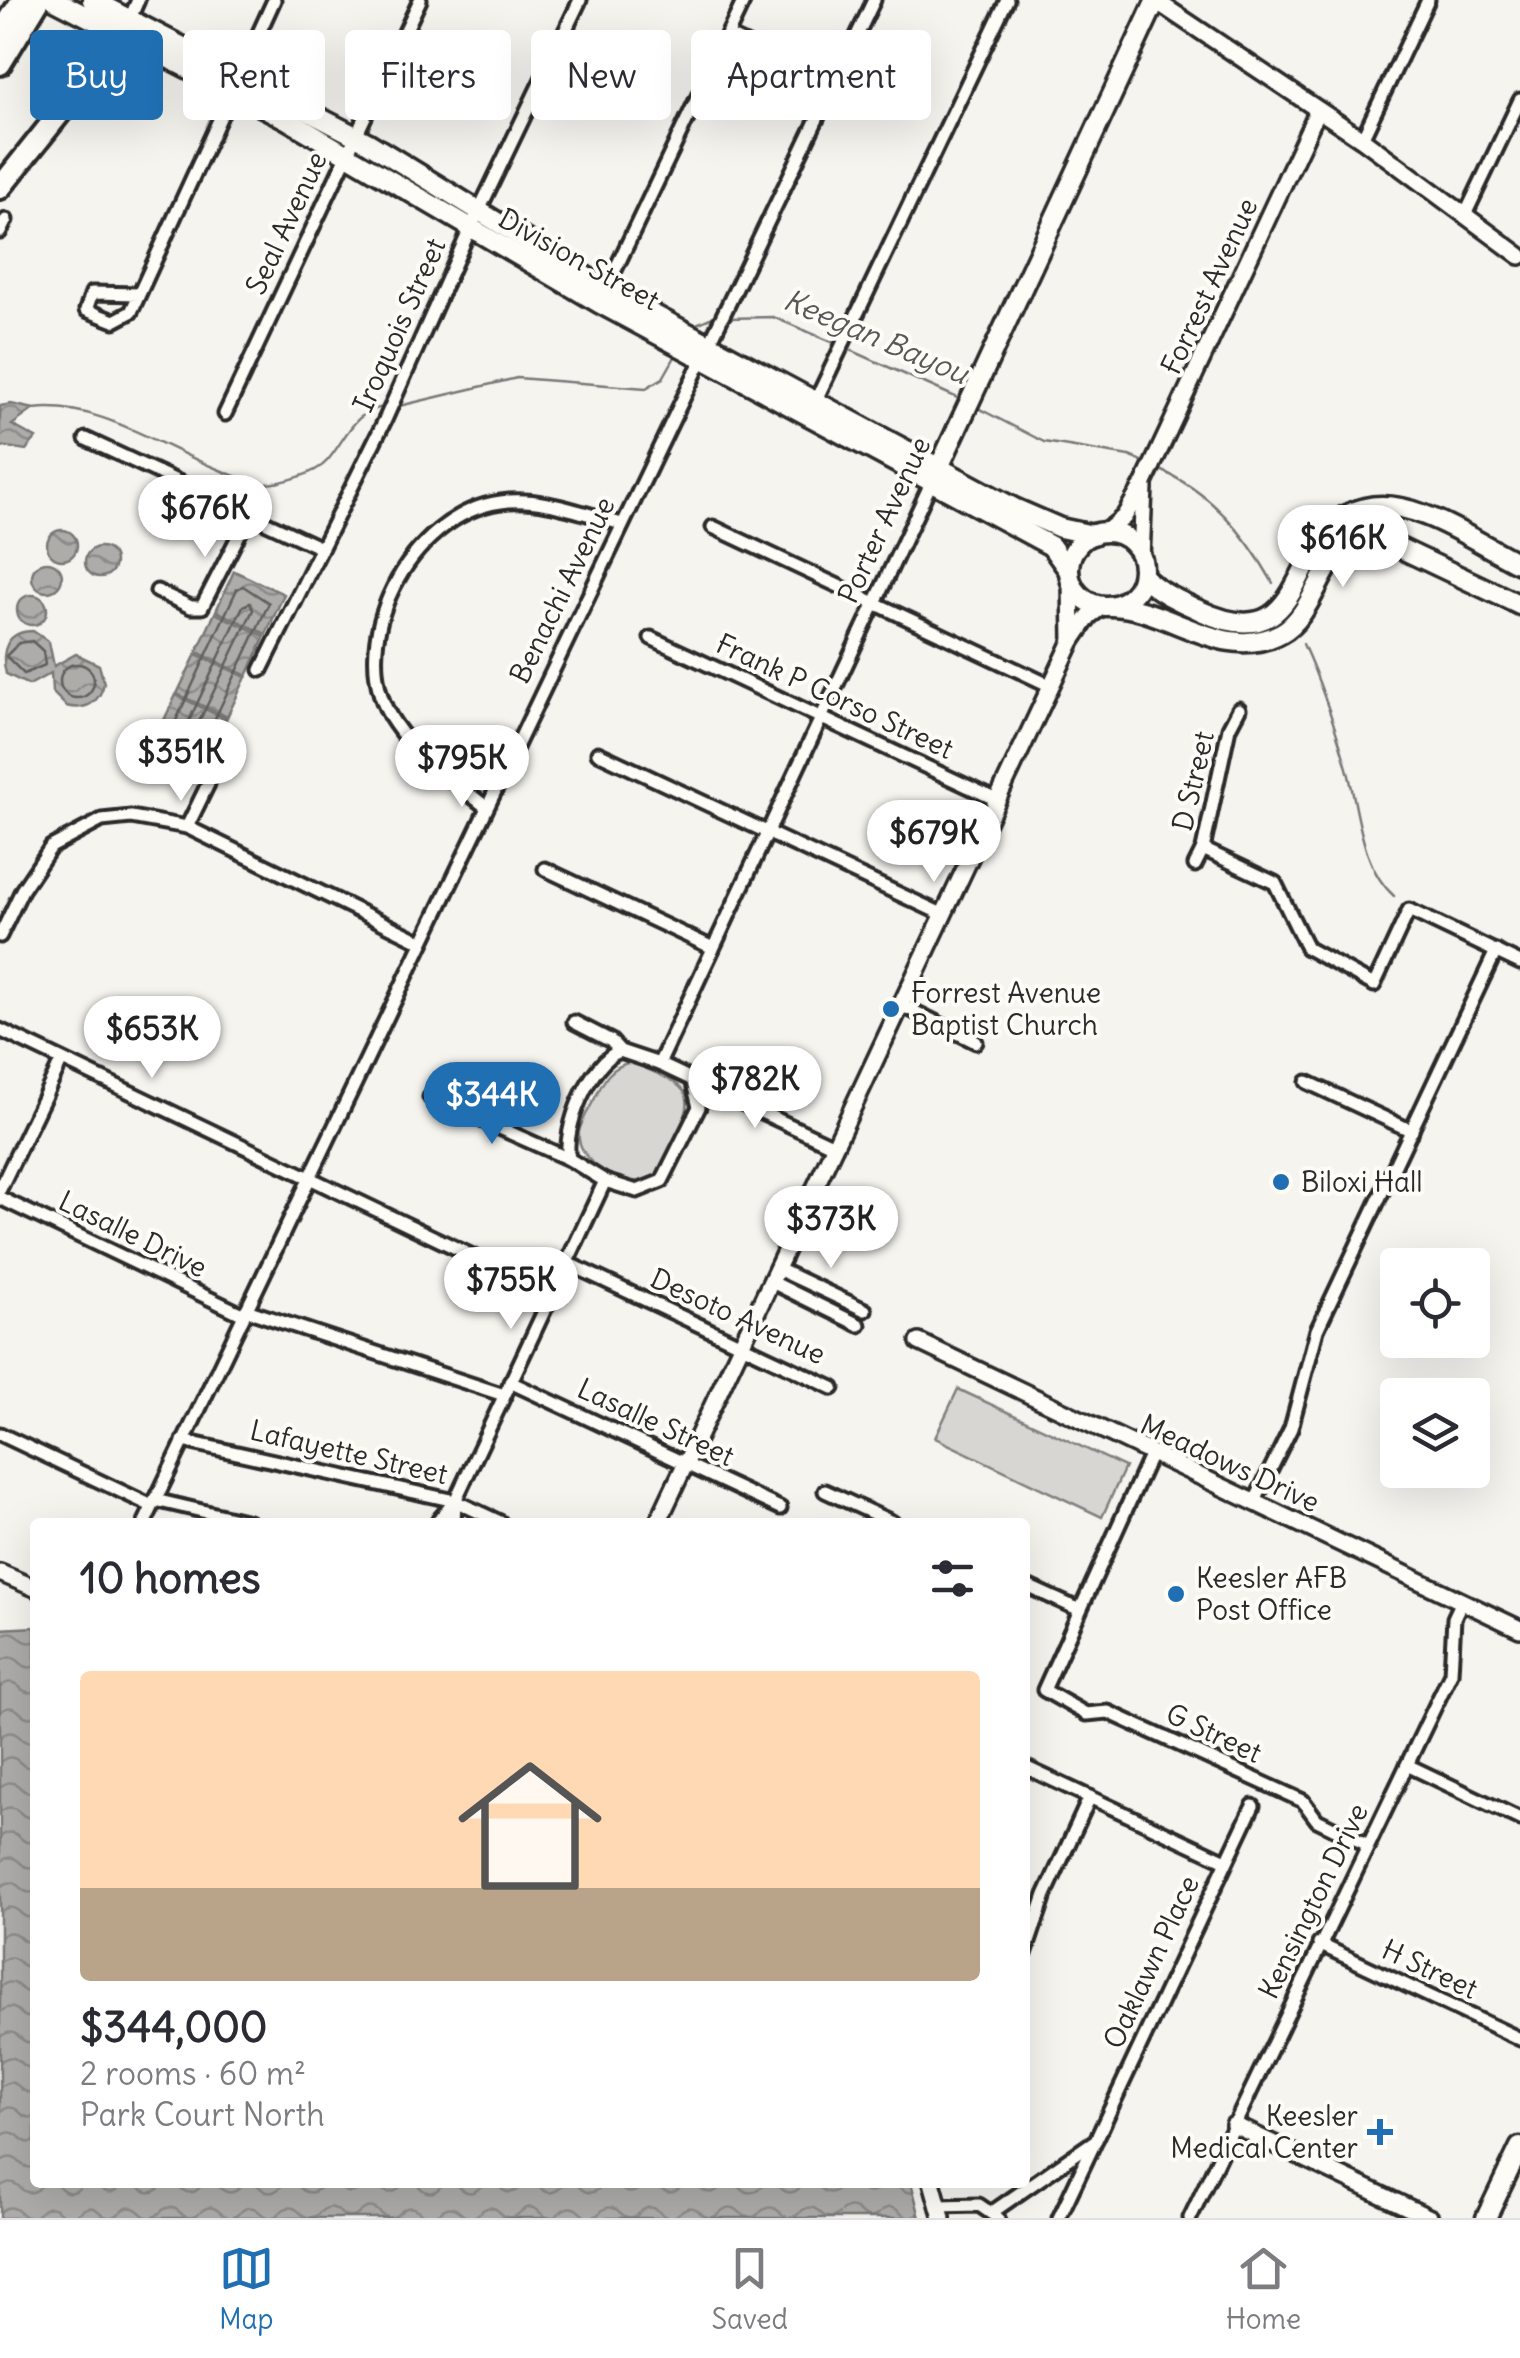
<!DOCTYPE html>
<html lang="en">
<head>
<meta charset="utf-8">
<style>
	:root { --surface:#fff; --page:#f2f2f3; --text:#2b2b33; --muted:#7c7c81; --line:#e1e1e2; --accent:#1f6fb2 }
	body { margin:0; font-family:Delius,sans-serif; background:var(--page); color:var(--text); height:100vh; display:flex; flex-direction:column; font-size:38px; white-space:nowrap }
	* { box-sizing:border-box; margin:0 }
	p { font-size:32px; color:var(--muted) }
	.icon { flex:none; width:55px; height:55px; fill:none; stroke:currentColor; stroke-width:2; stroke-linecap:round; stroke-linejoin:round }
	.map { position:relative; flex:1; overflow:hidden }
	.drawer { position:absolute; left:30px; top:1518px; width:1000px; height:670px; display:flex; flex-direction:column; background:var(--surface); border-radius:10px; box-shadow:0 10px 40px #0002 }
	.drawer>* { flex:none }
	.top-card { position:absolute; left:30px; top:30px; width:1000px; height:90px; display:flex; gap:20px }
	.fabs { position:absolute; left:1380px; top:1248px; display:grid; gap:20px }
	.fabs a { display:grid; place-items:center; width:110px; height:110px; border-radius:10px; background:var(--surface); box-shadow:0 10px 40px #0002; font-size:50px }
	.price { position:absolute; translate:-50% -85px; padding:0 22px; border-radius:35px; background:#fff; color:#222; font-size:32px; line-height:65px; filter:drop-shadow(0 2px 5px #0008) }
	.price::after { content:''; position:absolute; left:50%; top:60px; width:30px; height:22px; margin-left:-15px; background:inherit; clip-path:polygon(0 0,100% 0,50% 100%) }
	.price.current { background:var(--accent); color:#fff }
	ul { padding:0; list-style:none }
	li { display:grid; align-content:center; gap:20px; height:530px; padding:0 50px }
	li+li { border-top:2px solid var(--line) }
	li span { display:grid; place-items:center; height:310px; border-radius:10px; color:#555 }
	li>.icon { margin-inline-start:auto }
	span .icon { width:180px; height:180px; fill:#fffc; stroke-width:1 }
	li b { font-size:42px }
	h2 { display:flex; justify-content:space-between; align-items:center; height:120px; padding:0 50px; font-size:42px }
	.tag { padding:0 35px; border-radius:10px; background:var(--surface); box-shadow:0 10px 40px #0002; font-size:35px; line-height:90px }
	.tag.current { background:var(--accent); color:#fff }
	.tab-bar { display:flex; justify-content:space-around; align-items:center; height:140px; border-top:2px solid var(--line); background:var(--surface); font-size:28px; color:var(--muted) }
	.tab-bar a { display:grid; justify-items:center; gap:5px }
	.tab-bar .current { color:var(--accent) }
	.map>svg:first-child { display:block }
</style>
</head>
<body>
<div class="map">
<svg width="1520" height="2218" viewBox="0 0 1520 2218">
	<defs>
		<pattern id="water-waves" width="16" height="10" patternUnits="userSpaceOnUse" patternTransform="scale(2.5)"><rect width="16" height="10" fill="#adaca9"/><path d="M0 5q4-4 8 0t8 0" fill="none" stroke="#8d8c8a"/></pattern>
	</defs>
	<rect width="100%" height="100%" fill="#f5f4ef"/>
	<filter id="ink" filterUnits="userSpaceOnUse"><feTurbulence type="fractalNoise" baseFrequency=".01" numOctaves="2"/><feDisplacementMap in="SourceGraphic" scale="20" xChannelSelector="R" yChannelSelector="G"/><feConvolveMatrix kernelMatrix="1 2 1 2 8 2 1 2 1" color-interpolation-filters="sRGB"/></filter>
	<g filter="url(#ink)">
		<g fill="#d7d6d2" stroke="#81807e" stroke-width="2.5">
			<path d="M631 1062C693 1089 701 1089 669 1153 666 1159 663 1168 658 1173 635 1197 574 1164 579 1132 581 1121 590 1108 595 1098 604 1079 610 1067 631 1062Z"/>
			<polygon points="958,1389 1125,1467 1102,1517 935,1438"/>
		</g>
		<g fill="url(#water-waves)" stroke="#797877" stroke-width="2.5">
			<polygon points="11,404 34,409 12,425 36,438 26,450 0,446 0,406"/>
			<circle cx="62" cy="545" r="15"/>
			<circle cx="100" cy="562" r="15"/>
			<circle cx="47" cy="577" r="15"/>
			<polygon points="234,571 284,594 266,634 216,611"/>
			<circle cx="32" cy="610" r="15"/>
			<polygon points="215,613 265,636 247,676 197,652"/>
			<path d="M33 631 49 642 54 666 76 654 99 665 104 683C100 703 85 711 66 706L52 692 51 673 29 685 6 674C0 650 7 631 33 631Z"/>
			<polygon points="196,654 246,677 227,717 177,694"/>
			<polygon points="176,695 226,719 207,758 157,735"/>
			<polygon points="35,1627 35,2182 911,2182 920,2218 0,2218 0,1629"/>
		</g>
		<g fill="none" stroke-linecap="round" stroke-linejoin="round">
			<g stroke="#5f5f5d" stroke-width="2.5">
				<polygon points="243,586 269,603 205,740 199,743 173,727 237,589"/>
				<polygon points="250,603 253,610 198,724 192,726 189,721 195,708 243,606"/>
				<polygon points="32,641 43,651 45,665 24,674 6,656 19,643"/>
				<circle cx="77" cy="681" r="17"/>
			</g>
			<g stroke="#797877" stroke-width="2.5">
				<polyline points="728,318 773,317 839,345"/>
				<polyline points="692,326 715,316"/>
				<polyline points="846,348 962,400"/>
				<polyline points="974,406 1044,442 1129,456 1144,462"/>
				<polyline points="395,407 517,378 646,388 663,378 676,355"/>
				<path d="M34 409C97 401 161 447 220 470 233 475 249 483 263 484 280 484 316 474 327 461 345 441 354 408 387 407"/>
				<path d="M1156 468C1210 491 1245 533 1273 583"/>
				<path d="M1303 644C1321 683 1335 726 1347 768 1359 810 1360 866 1394 896"/>
			</g>
			<defs>
				<g id="minor">
					<polyline points="128,23 138,0"/>
					<polyline points="727,35 833,86"/>
					<polyline points="1362,139 1428,0"/>
					<polyline points="1466,213 1520,100"/>
					<polyline points="0,232 6,220"/>
					<polyline points="606,289 744,0"/>
					<polyline points="139,294 92,293 86,310 114,321 131,312 274,0"/>
					<polyline points="816,400 1007,0"/>
					<polyline points="225,414 420,0"/>
					<polyline points="86,439 321,548"/>
					<polyline points="713,527 1051,686"/>
					<polyline points="157,591 191,607 202,607 248,517"/>
					<polyline points="651,638 997,800"/>
					<polyline points="261,670 385,420 470,229 580,0"/>
					<polyline points="598,753 944,915"/>
					<path d="M486 807C455 782 417 757 395 724 340 645 410 514 501 502 540 496 584 514 622 524"/>
					<polyline points="187,827 208,784"/>
					<polyline points="1203,849 1275,883 1307,948 1374,985 1409,910 1520,963"/>
					<polyline points="1195,865 1203,849 1229,728 1239,709"/>
					<polyline points="545,869 713,948"/>
					<polyline points="0,936 22,890 51,847 102,820 131,817 187,827 422,942"/>
					<polyline points="901,1005 976,1042"/>
					<polyline points="574,1022 611,1041 620,1051 659,1064 836,1147"/>
					<polyline points="0,1030 552,1294"/>
					<polyline points="659,1064 932,481"/>
					<polyline points="1307,1082 1412,1131"/>
					<polyline points="430,1097 569,1159 605,1181 637,1191 662,1181 699,1107 692,1079"/>
					<path d="M569 1159C562 1129 590 1062 620 1051"/>
					<polyline points="0,1189 62,1060"/>
					<polyline points="0,1198 244,1315"/>
					<polyline points="567,1263 833,1388"/>
					<polyline points="778,1269 865,1310"/>
					<polyline points="772,1282 859,1325"/>
					<polyline points="246,1310 504,1395"/>
					<polyline points="510,1382 780,1508"/>
					<polyline points="0,1434 152,1506"/>
					<polyline points="183,1441 455,1501 500,1522"/>
					<polyline points="1151,1454 1044,1690 1086,1714 1108,1712 1303,1801 1317,1820 1368,1845"/>
					<polyline points="825,1491 892,1522"/>
					<polyline points="155,1500 249,1522"/>
					<polyline points="1254,1503 1291,1428 1317,1330 1496,951"/>
					<polyline points="145,1522 874,0"/>
					<polyline points="437,1522 455,1501"/>
					<polyline points="454,1522 455,1501 605,1181"/>
					<polyline points="1025,1585 1080,1610"/>
					<polyline points="1407,1765 1520,1819"/>
					<polyline points="1025,1767 1226,1861"/>
					<polyline points="1319,1944 1520,2039"/>
					<polyline points="1025,1954 1045,1895 1090,1797"/>
					<polyline points="939,2206 979,2205 998,2218"/>
					<polyline points="991,2213 1096,2140 1253,1806"/>
					<polyline points="1059,2218 1094,2144"/>
					<polyline points="1190,2218 1451,1673 1454,1618 1462,1601"/>
				</g>
				<g id="tertiary">
					<polyline points="1156,1 1362,139 1520,256"/>
					<polyline points="1106,532 1124,517 1144,483 1318,110"/>
					<polyline points="1141,558 1144,487"/>
					<polyline points="1071,581 1072,641"/>
					<polyline points="919,1342 1520,1629"/>
					<polyline points="658,1522 1072,641 1089,616 1103,606"/>
					<polyline points="0,1573 35,1588"/>
					<polyline points="1234,2125 1430,2218"/>
					<polyline points="932,2182 942,2218"/>
				</g>
				<g id="secondary">
					<polyline points="55,0 286,119 599,303 1051,546 1069,571"/>
					<polyline points="92,0 367,142 606,289 1014,508 1060,528 1093,535"/>
					<polyline points="935,476 1156,0"/>
					<circle cx="1106" cy="569" r="37"/>
					<path d="M1143 576C1159 593 1180 601 1201 611 1315 663 1283 527 1365 508 1415 496 1476 543 1520 564"/>
					<path d="M1111 606C1169 607 1224 664 1281 633 1324 610 1324 517 1387 542L1520 605"/>
					<polyline points="1486,2218 1520,2147"/>
				</g>
				<g id="motorway">
					<polyline points="0,35 22,0"/>
					<polyline points="0,64 39,0"/>
					<polyline points="0,188 122,35"/>
				</g>
			</defs>
			<use href="#minor" stroke="#2b2b2b" stroke-width="19"/>
			<use href="#tertiary" stroke="#2b2b2b" stroke-width="22"/>
			<use href="#secondary" stroke="#2b2b2b" stroke-width="25"/>
			<use href="#motorway" stroke="#2b2b2b" stroke-width="28"/>
			<use href="#minor" stroke="#fdfcf7" stroke-width="11"/>
			<use href="#tertiary" stroke="#fdfcf7" stroke-width="15"/>
			<use href="#secondary" stroke="#fdfcf7" stroke-width="18"/>
			<use href="#motorway" stroke="#fdfcf7" stroke-width="20"/>
		</g>
	</g>
	<g fill="#1f6fb2" stroke="#fdfcf7" stroke-width="4">
		<circle cx="891" cy="1009" r="10"/>
		<circle cx="1281" cy="1182" r="10"/>
		<circle cx="1176" cy="1594" r="10"/>
		<path d="M1375 2117h10v10h10v10h-10v10h-10v-10h-10v-10h10z"/>
	</g>
	<g text-anchor="middle" stroke-width="8" stroke-linejoin="round" paint-order="stroke">
		<g font-size="28" fill="#2b2b2b" stroke="#fdfcf7">
			<text transform="translate(286 223) rotate(-65)" y="10">Seal Avenue</text>
			<text transform="translate(579 259) rotate(29)" y="10">Division Street</text>
			<text transform="translate(1209 286) rotate(-65)" y="10">Forrest Avenue</text>
			<text transform="translate(399 325) rotate(-66)" y="10">Iroquois Street</text>
			<text transform="translate(884 520) rotate(-65)" y="10">Porter Avenue</text>
			<text transform="translate(562 590) rotate(-64)" y="10">Benachi Avenue</text>
			<text transform="translate(835 696) rotate(25)" y="10">Frank P Corso Street</text>
			<text transform="translate(1193 781) rotate(-77)" y="10">D Street</text>
			<text transform="translate(133 1234) rotate(26)" y="10">Lasalle Drive</text>
			<text transform="translate(738 1316) rotate(25)" y="10">Desoto Avenue</text>
			<text transform="translate(656 1422) rotate(25)" y="10">Lasalle Street</text>
			<text transform="translate(349 1452) rotate(13)" y="10">Lafayette Street</text>
			<text transform="translate(1230 1463) rotate(25)" y="10">Meadows Drive</text>
			<text transform="translate(1214 1733) rotate(25)" y="10">G Street</text>
			<text transform="translate(1313 1901) rotate(-64)" y="10">Kensington Drive</text>
			<text transform="translate(1151 1962) rotate(-65)" y="10">Oaklawn Place</text>
			<text transform="translate(1430 1969) rotate(25)" y="10">H Street</text>
		</g>
		<g font-size="28" fill="#2b2b2b" stroke="#fdfcf7" text-anchor="start">
			<text x="911" y="1003">Forrest Avenue<tspan x="911" dy="32">Baptist Church</tspan></text>
			<text x="1301" y="1192">Biloxi Hall</text>
			<text x="1196" y="1588">Keesler AFB<tspan x="1196" dy="32">Post Office</tspan></text>
			<text x="1358" y="2126" text-anchor="end">Keesler<tspan x="1358" dy="32">Medical Center</tspan></text>
		</g>
		<g font-size="30" font-style="italic" fill="#585857" stroke="#fdfcf7">
			<text transform="translate(876 337) rotate(23)" y="10">Keegan Bayou</text>
		</g>
	</g>
</svg>
<div class="fabs">
<a><svg class="icon" aria-label="locate" viewBox="0 0 24 24"><circle cx="12" cy="12" r="6"/><path d="M12 2v4M12 18v4M2 12h4M18 12h4"/></svg></a>
<a><svg class="icon" aria-label="layers" viewBox="0 0 24 24"><path d="M12 4l9 5-9 5-9-5zM3 14l9 5 9-5"/></svg></a>
</div>
<b class="price" style="left:205px;top:560px">$676K</b>
<b class="price" style="left:1343px;top:590px">$616K</b>
<b class="price" style="left:181px;top:804px">$351K</b>
<b class="price" style="left:462px;top:810px">$795K</b>
<b class="price" style="left:934px;top:885px">$679K</b>
<b class="price" style="left:152px;top:1081px">$653K</b>
<b class="price" style="left:755px;top:1131px">$782K</b>
<b class="price current" style="left:492px;top:1147px">$344K</b>
<b class="price" style="left:831px;top:1271px">$373K</b>
<b class="price" style="left:511px;top:1332px">$755K</b>
<div class="top-card">
<a class="tag current">Buy</a>
<a class="tag">Rent</a>
<a class="tag">Filters</a>
<a class="tag">New</a>
<a class="tag">Apartment</a>
</div>
<section class="drawer">
<h2>10 homes<svg class="icon" aria-label="filters" viewBox="0 0 24 24"><path d="M4 7h16M4 17h16"/><circle cx="9" cy="7" r="2"/><circle cx="15" cy="17" r="2"/></svg></h2>
<ul>
<li><span style="background:linear-gradient(#ffd9b3 70%,#b9a48a 0)"><svg class="icon" aria-label="home" viewBox="0 0 24 24"><path d="M3 11l9-7 9 7M6 9v11h12V9"/></svg></span><div><b>$344,000</b><p>2 rooms · 60 m²</p><p>Park Court North</p></div></li>
</ul>
</section>
</div>
<nav class="tab-bar">
<a class="current"><svg class="icon" aria-label="map" viewBox="0 0 24 24"><path d="M3 6l6-2 6 2 6-2v14l-6 2-6-2-6 2zM9 4v14M15 6v14"/></svg>Map</a>
<a><svg class="icon" aria-label="saved" viewBox="0 0 24 24"><path d="M7 4h10v16l-5-4-5 4z"/></svg>Saved</a>
<a><svg class="icon" aria-label="home" viewBox="0 0 24 24"><path d="M3 11l9-7 9 7M6 9v11h12V9"/></svg>Home</a>
</nav>
</body>
</html>
